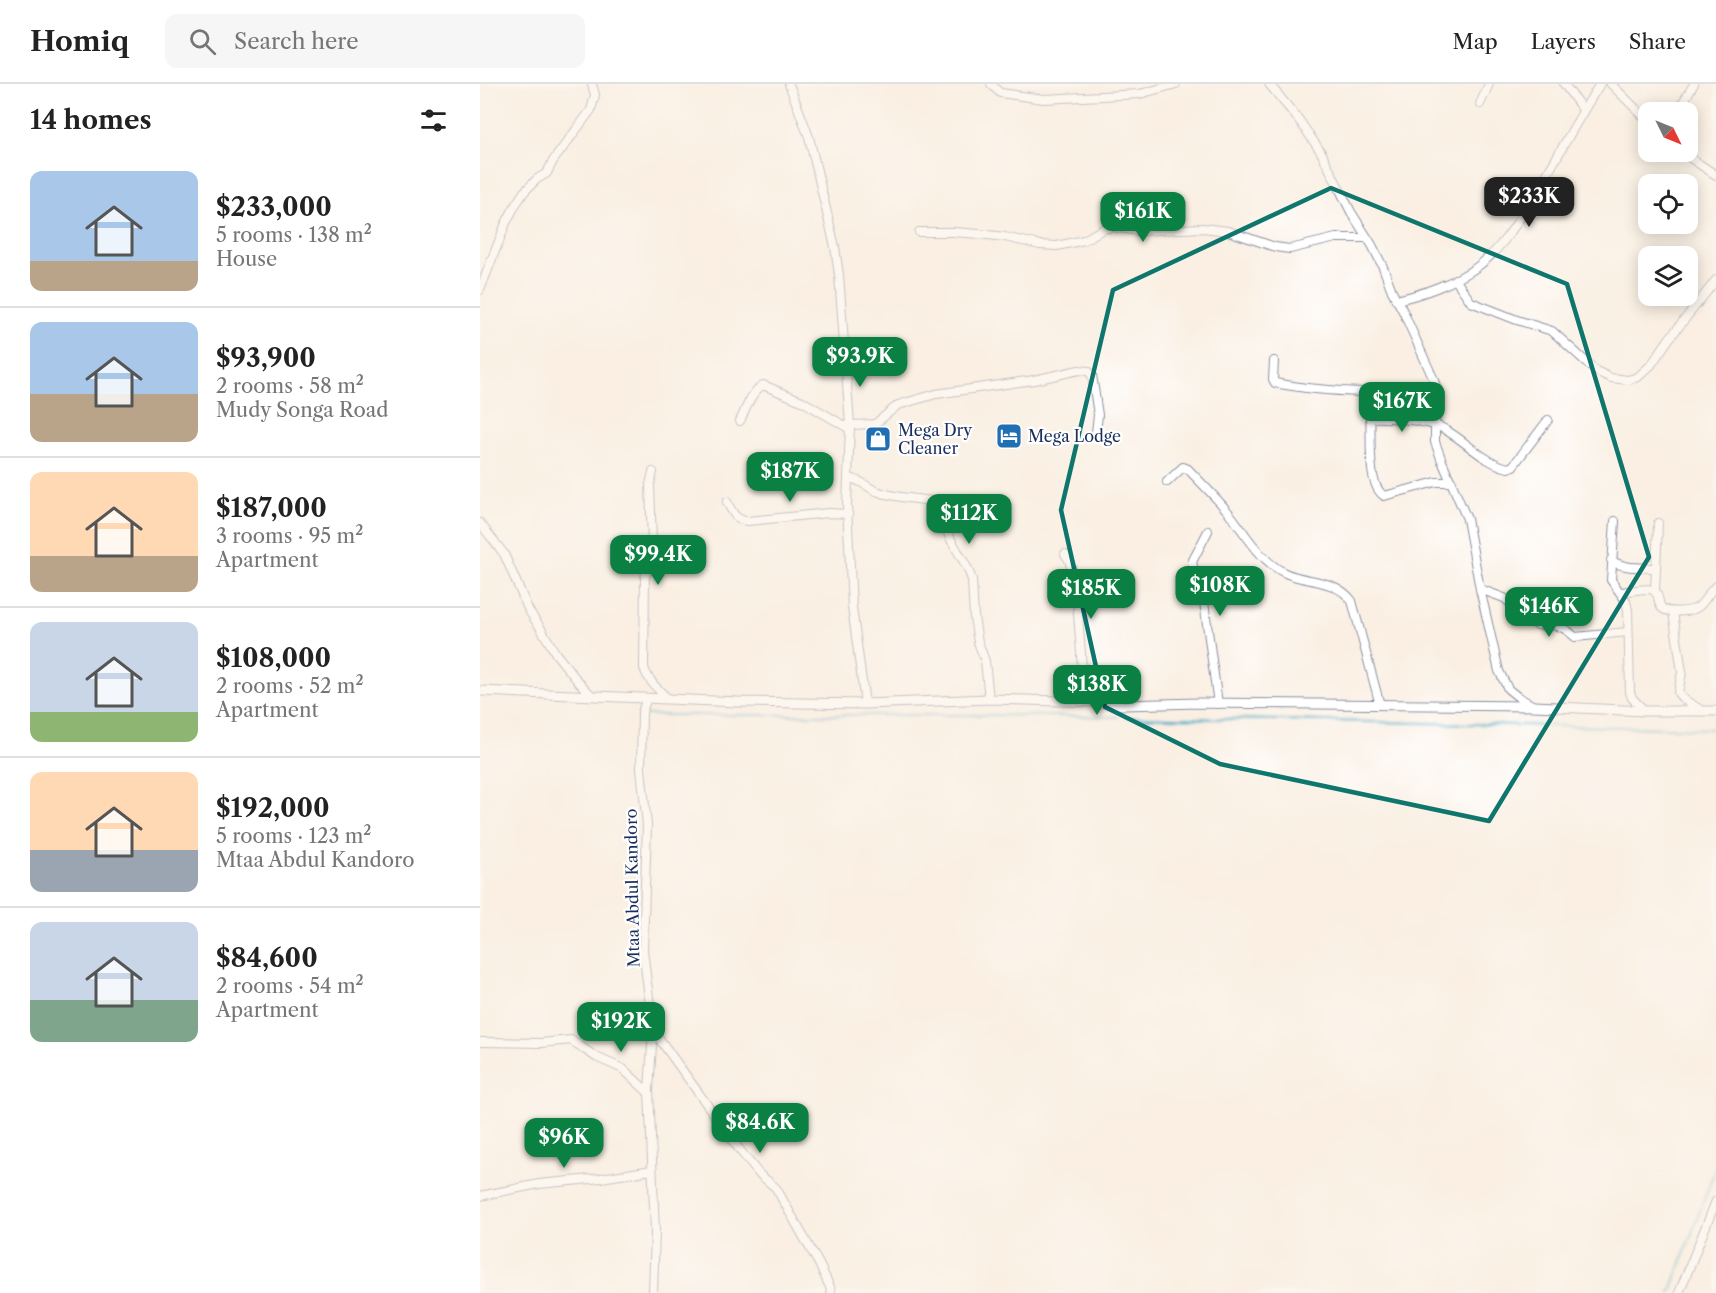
<!DOCTYPE html>
<html lang="en">
<head>
<meta charset="utf-8">
<style>
	:root { --surface:#fff; --page:#f6f6f6; --text:#222; --muted:#767676; --line:#e0e0e0; --accent:#0b8043 }
	body { margin:0; font-family:"Libre Caslon Text",serif; background:var(--page); color:var(--text); height:100vh; display:flex; flex-direction:column; font-size:22px; white-space:nowrap }
	* { box-sizing:border-box; margin:0 }
	p { font-size:20px; color:var(--muted) }
	.icon { flex:none; width:33px; height:33px; fill:none; stroke:currentColor; stroke-width:2; stroke-linecap:round; stroke-linejoin:round }
	.map { position:relative; flex:1; overflow:hidden }
	.side { display:flex; flex-direction:column; background:var(--surface); width:480px }
	.side>* { flex:none }
	.needle { width:39px; rotate:133deg }
	.fabs { position:absolute; left:1158px; top:18px; display:grid; gap:12px }
	.fabs a { display:grid; place-items:center; width:60px; height:60px; border-radius:12px; background:var(--surface); box-shadow:0 3px 15px #0003; font-size:30px }
	.price { position:absolute; translate:-50% -51px; padding:0 14px; border-radius:12px; background:var(--accent); color:#fff; font-size:20px; line-height:39px; filter:drop-shadow(0 2px 3px #0008) }
	.price::after { content:''; position:absolute; left:50%; top:36px; width:18px; height:14px; margin-left:-9px; background:inherit; clip-path:polygon(0 0,100% 0,50% 100%) }
	.price.current { background:#222; color:#fff }
	ul { padding:0; list-style:none }
	li { display:flex; align-items:center; gap:18px; height:150px; padding:0 30px }
	li+li { border-top:2px solid var(--line) }
	li span { display:grid; place-items:center; flex:none; width:168px; height:120px; border-radius:12px; color:#555 }
	li>.icon { margin-inline-start:auto }
	span .icon { width:72px; height:72px; fill:#fffc; stroke-width:1 }
	li b { font-size:26px }
	h2 { display:flex; justify-content:space-between; align-items:center; height:72px; padding:0 30px; font-size:26px }
	header { display:flex; align-items:center; gap:36px; box-sizing:border-box; height:84px; padding:0 30px; background:var(--surface); border-bottom:2px solid var(--line) }
	header strong { font-size:28px }
	nav { display:flex; gap:33px; margin-inline-start:auto; font-size:21px }
	.search { width:420px; height:54px; background:var(--page); display:flex; align-items:center; gap:15px; box-sizing:border-box; padding:0 21px; border-radius:12px; color:var(--muted); font-size:22px }
	main { display:flex; flex:1; min-height:0 }
	.map>svg:first-child { display:block }
</style>
</head>
<body>
<header>
<strong>Homiq</strong>
<div class="search"><svg class="icon" aria-label="search" viewBox="0 0 24 24"><circle cx="10" cy="10" r="6"/><path d="M15 15l6 6"/></svg>Search here</div>
<nav><a>Map</a><a>Layers</a><a>Share</a></nav>
</header>
<main>
<section class="side">
<h2>14 homes<svg class="icon" aria-label="filters" viewBox="0 0 24 24"><path d="M4 7h16M4 17h16"/><circle cx="9" cy="7" r="2"/><circle cx="15" cy="17" r="2"/></svg></h2>
<ul>
<li><span style="background:linear-gradient(#a9c7e8 75%,#b9a48a 0)"><svg class="icon" aria-label="home" viewBox="0 0 24 24"><path d="M3 11l9-7 9 7M6 9v11h12V9"/></svg></span><div><b>$233,000</b><p>5 rooms · 138 m²</p><p>House</p></div></li>
<li><span style="background:linear-gradient(#a9c7e8 60%,#b9a48a 0)"><svg class="icon" aria-label="home" viewBox="0 0 24 24"><path d="M3 11l9-7 9 7M6 9v11h12V9"/></svg></span><div><b>$93,900</b><p>2 rooms · 58 m²</p><p>Mudy Songa Road</p></div></li>
<li><span style="background:linear-gradient(#ffd9b3 70%,#b9a48a 0)"><svg class="icon" aria-label="home" viewBox="0 0 24 24"><path d="M3 11l9-7 9 7M6 9v11h12V9"/></svg></span><div><b>$187,000</b><p>3 rooms · 95 m²</p><p>Apartment</p></div></li>
<li><span style="background:linear-gradient(#c9d6e8 75%,#8fb573 0)"><svg class="icon" aria-label="home" viewBox="0 0 24 24"><path d="M3 11l9-7 9 7M6 9v11h12V9"/></svg></span><div><b>$108,000</b><p>2 rooms · 52 m²</p><p>Apartment</p></div></li>
<li><span style="background:linear-gradient(#ffd9b3 65%,#9aa5b1 0)"><svg class="icon" aria-label="home" viewBox="0 0 24 24"><path d="M3 11l9-7 9 7M6 9v11h12V9"/></svg></span><div><b>$192,000</b><p>5 rooms · 123 m²</p><p>Mtaa Abdul Kandoro</p></div></li>
<li><span style="background:linear-gradient(#c9d6e8 65%,#7fa58c 0)"><svg class="icon" aria-label="home" viewBox="0 0 24 24"><path d="M3 11l9-7 9 7M6 9v11h12V9"/></svg></span><div><b>$84,600</b><p>2 rooms · 54 m²</p><p>Apartment</p></div></li>
</ul>
</section>
<div class="map">
<svg width="1236" height="1209" viewBox="0 0 1236 1209">
	<rect width="100%" height="100%" fill="#fff"/>
	<filter id="ink" filterUnits="userSpaceOnUse"><feTurbulence type="fractalNoise" baseFrequency=".0167" numOctaves="2"/><feDisplacementMap in="SourceGraphic" scale="12" xChannelSelector="R" yChannelSelector="G"/><feConvolveMatrix kernelMatrix="1 2 1 2 8 2 1 2 1" color-interpolation-filters="sRGB"/></filter>
	<filter id="wash" filterUnits="userSpaceOnUse"><feTurbulence type="fractalNoise" baseFrequency=".008" numOctaves="4" result="noise"/><feDisplacementMap in="SourceGraphic" scale="24" xChannelSelector="R" yChannelSelector="G"/><feGaussianBlur stdDeviation="1.35" result="paint"/><feColorMatrix in="noise" values="0 0 0 0 0 0 0 0 0 0 0 0 0 0 0 0 0 1.4 0 .05"/><feComposite in="paint" operator="in"/></filter>
	<g filter="url(#wash)">
		<rect width="100%" height="100%" fill="#faefe2"/>
		<g fill="none" stroke-linecap="round" stroke-linejoin="round">
			<g stroke="#48aac7" stroke-width="2">
				<polyline points="165,631 507,631 638,633"/>
				<polyline points="645,633 1236,645"/>
				<polyline points="1190,1209 1236,1083"/>
			</g>
		</g>
	</g>
	<g filter="url(#ink)">
		<g fill="none" stroke-linecap="round" stroke-linejoin="round">
			<defs>
				<g id="minor">
					<polyline points="309,0 329,53 355,163 359,191 370,341 367,421 372,523 385,620"/>
					<polyline points="511,0 520,9 564,15 660,10 696,0"/>
					<polyline points="789,0 819,36 841,68 871,128 892,161 903,183 912,207 923,227 953,294 957,305 957,318 955,340 955,358 962,377 987,435 1000,505 1019,587 1028,605 1038,613 1054,622"/>
					<polyline points="1084,0 1103,26"/>
					<polyline points="1131,0 1168,37"/>
					<polyline points="1000,20 1009,0"/>
					<polyline points="1197,28 1214,0"/>
					<polyline points="1201,68 1236,91"/>
					<polyline points="439,148 473,148 499,150 525,153 560,161 577,162 604,156 623,145 633,143 658,147 723,144 748,147 795,163 810,165 856,154 887,154"/>
					<polyline points="975,195 991,218 1037,236 1072,247 1116,287 1131,294 1148,296 1158,293 1171,281 1189,255 1236,196"/>
					<polyline points="0,206 26,139 36,120 44,108 57,95 67,89 73,77 111,26 115,11 112,0"/>
					<path d="M916 216C941 211 976 198 997 183 1018 168 1034 144 1047 123 1073 83 1094 40 1120 0"/>
					<path d="M794 277 793 295 795 299C825 305 853 307 883 308L887 310C896 334 882 397 904 412L956 398H972"/>
					<path d="M890 334C908 333 949 336 964 345 986 357 1003 378 1028 384L1033 382 1068 336"/>
					<path d="M260 337C266 325 271 308 283 301L322 317 370 345"/>
					<polyline points="370,341 395,340 418,321 456,310 554,296 599,286 608,287 612,291 618,331 616,348"/>
					<path d="M173 388 170 401 172 459 165 494 164 584C168 597 179 606 188 615"/>
					<path d="M368 394C381 395 387 404 399 408 416 414 434 414 452 417L456 420 470 454 488 485 492 496 494 533 498 558 505 577 509 615"/>
					<path d="M687 398 703 383 708 385C722 400 737 414 749 429 766 450 780 477 805 489 827 499 855 494 872 517L900 621"/>
					<path d="M247 418C253 429 255 436 268 437L349 429 368 430"/>
					<polyline points="1135,437 1131,496 1146,517 1148,526 1150,608 1152,614 1165,627"/>
					<polyline points="0,439 24,470 49,527 60,543 76,570 97,596 112,612"/>
					<polyline points="728,447 712,478 715,491 723,511 738,620"/>
					<polyline points="585,470 589,476 596,502 603,598 607,611 613,618"/>
					<path d="M1131 476C1143 485 1161 483 1175 484"/>
					<path d="M1000 505 1024 514 1055 540C1062 543 1064 541 1071 541 1081 541 1088 546 1095 553L1148 548"/>
					<polyline points="1175,507 1178,439"/>
					<path d="M1140 508C1147 508 1167 503 1173 506 1180 510 1177 517 1181 523 1186 530 1211 528 1218 523 1225 518 1229 507 1236 502"/>
					<polyline points="1193,528 1202,588 1198,609 1203,615 1221,626"/>
					<polyline points="167,614 162,628 161,685 167,741 163,866 173,946 169,1006 175,1147 173,1209"/>
					<polyline points="173,946 259,1065 278,1089 296,1104 339,1180 350,1203 351,1209"/>
					<polyline points="0,958 61,959 91,956 116,973 143,985 169,1009"/>
					<polyline points="0,1112 59,1100 121,1094 172,1086"/>
					<polyline points="1199,1209 1236,1117"/>
				</g>
				<polyline id="major" points="0,607 258,618 385,620 509,615 613,618 643,621 719,619 1054,622 1165,627 1236,627"/>
			</defs>
			<use href="#minor" stroke="#8a8fa0" stroke-width="10"/>
			<use href="#major" stroke="#8a8fa0" stroke-width="11"/>
			<use href="#minor" stroke="#fff" stroke-width="8"/>
			<use href="#major" stroke="#fff" stroke-width="9"/>
		</g>
	</g>
	<path d="M0 0H1236V1209H0ZM851 104 1087 200 1169 473 1009 737 740 680 625 623 581 426 633 206Z" fill="#faefe2" fill-opacity=".55" fill-rule="evenodd"/>
	<path fill="none" stroke="#0f766e" stroke-width="4.5" stroke-linejoin="round" d="M851 104 1087 200 1169 473 1009 737 740 680 625 623 581 426 633 206Z"/>
	<defs>
		<symbol id="hotel-square" viewBox="-11 -11 22 22"><rect x="-9" y="-9" width="18" height="18" rx="4" fill="#1f6fb2" stroke="#fff"/><path d="M-6-4.5h1.5V1H6V5H4.5V3h-9V5H-6ZM-4 0a1.8 1.8 0 1 1 3.6 0ZM.5 0V-2.5h3Q6-2.5 6 0Z" fill="#fff"/></symbol>
		<symbol id="shop-square" viewBox="-11 -11 22 22"><rect x="-9" y="-9" width="18" height="18" rx="4" fill="#1f6fb2" stroke="#fff"/><path d="M-5-2.5h2.3a2.7 3.5 0 0 1 5.4 0H5L5.5 6h-11ZM-1.5-2.5h3a1.5 2.3 0 0 0-3 0Z" fill="#fff"/></symbol>
	</defs>
	<g fill-rule="evenodd">
		<use href="#hotel-square" x="514" y="337" width="30" height="30"/>
		<use href="#shop-square" x="383" y="340" width="30" height="30"/>
	</g>
	<g text-anchor="middle" stroke-width="4.5" stroke-linejoin="round" paint-order="stroke">
		<g font-size="16" fill="#1b2f5e" stroke="#fff" text-anchor="start">
			<text x="418" y="352">Mega Dry<tspan x="418" dy="18">Cleaner</tspan></text>
			<text x="548" y="358">Mega Lodge</text>
		</g>
		<g font-size="16" fill="#1b2f5e" stroke="#fff">
			<text transform="translate(152 804) rotate(-91)" y="6">Mtaa Abdul Kandoro</text>
		</g>
	</g>
</svg>
<div class="fabs">
<a><svg class="needle" viewBox="-14 -14 28 28"><path d="M0-13l5 13h-10z" fill="#e53935"/><path d="M0 13l5-13h-10z" fill="#767676"/></svg></a>
<a><svg class="icon" aria-label="locate" viewBox="0 0 24 24"><circle cx="12" cy="12" r="6"/><path d="M12 2v4M12 18v4M2 12h4M18 12h4"/></svg></a>
<a><svg class="icon" aria-label="layers" viewBox="0 0 24 24"><path d="M12 4l9 5-9 5-9-5zM3 14l9 5 9-5"/></svg></a>
</div>
<b class="price current" style="left:1049px;top:144px">$233K</b>
<b class="price" style="left:663px;top:159px">$161K</b>
<b class="price" style="left:380px;top:304px">$93.9K</b>
<b class="price" style="left:922px;top:349px">$167K</b>
<b class="price" style="left:310px;top:419px">$187K</b>
<b class="price" style="left:489px;top:461px">$112K</b>
<b class="price" style="left:178px;top:502px">$99.4K</b>
<b class="price" style="left:740px;top:533px">$108K</b>
<b class="price" style="left:611px;top:536px">$185K</b>
<b class="price" style="left:1069px;top:554px">$146K</b>
<b class="price" style="left:617px;top:632px">$138K</b>
<b class="price" style="left:141px;top:969px">$192K</b>
<b class="price" style="left:280px;top:1070px">$84.6K</b>
<b class="price" style="left:84px;top:1085px">$96K</b>
</div>
</main>
</body>
</html>
